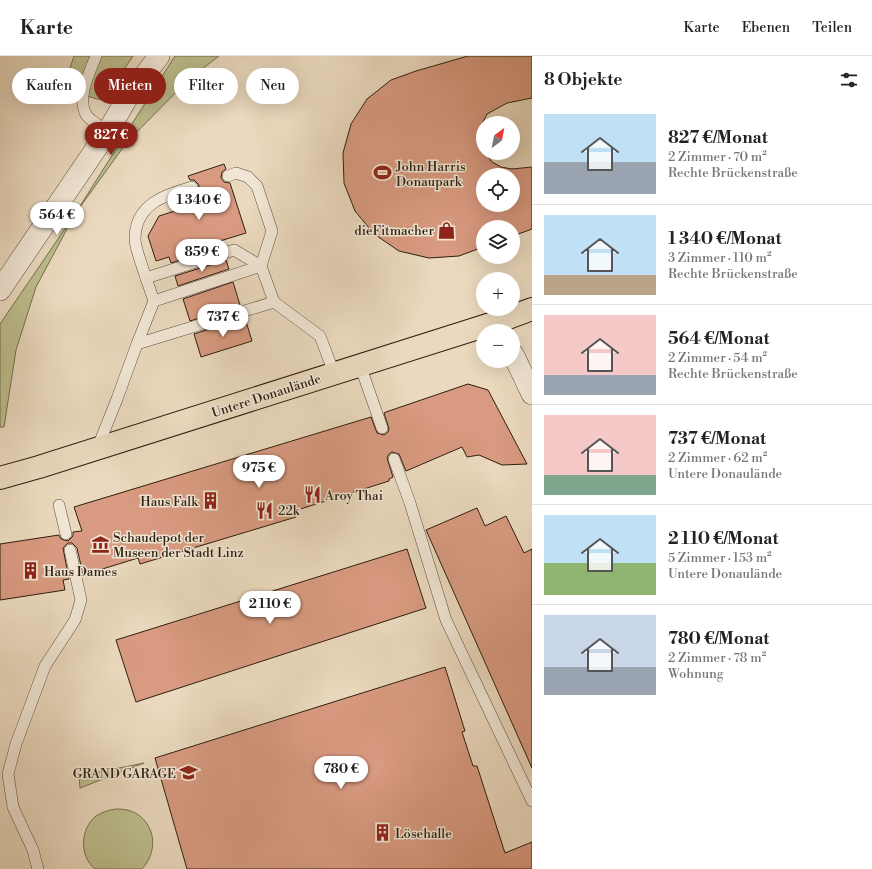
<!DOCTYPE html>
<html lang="de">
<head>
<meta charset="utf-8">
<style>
	:root { --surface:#fff; --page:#f6f6f6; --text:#222; --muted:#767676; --line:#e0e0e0; --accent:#8f2418 }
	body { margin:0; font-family:"Libre Bodoni",serif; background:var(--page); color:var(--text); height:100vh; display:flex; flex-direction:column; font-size:15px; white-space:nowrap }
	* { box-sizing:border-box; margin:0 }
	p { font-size:13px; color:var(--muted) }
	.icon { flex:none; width:22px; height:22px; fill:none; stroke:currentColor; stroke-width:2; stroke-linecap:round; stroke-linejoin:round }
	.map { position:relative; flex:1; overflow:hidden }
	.sheet { display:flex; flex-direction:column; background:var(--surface); width:340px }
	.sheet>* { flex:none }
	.banner { position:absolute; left:12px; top:12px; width:380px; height:36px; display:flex; gap:8px }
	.needle { width:26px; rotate:32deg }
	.controls { position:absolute; left:476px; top:60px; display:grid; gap:8px }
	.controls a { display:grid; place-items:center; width:44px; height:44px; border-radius:50%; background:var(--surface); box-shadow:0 4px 16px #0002; font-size:20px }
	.price { position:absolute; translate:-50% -34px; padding:0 9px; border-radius:14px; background:#fff; color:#222; font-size:13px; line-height:26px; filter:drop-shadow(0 1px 2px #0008) }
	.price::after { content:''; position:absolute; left:50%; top:24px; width:12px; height:9px; margin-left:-6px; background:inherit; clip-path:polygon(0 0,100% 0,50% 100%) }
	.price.selected { background:var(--accent); color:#fff }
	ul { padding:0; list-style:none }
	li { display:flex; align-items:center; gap:12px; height:100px; padding:0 12px }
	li+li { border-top:1px solid var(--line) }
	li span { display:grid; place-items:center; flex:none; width:112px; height:80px; border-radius:0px; color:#555 }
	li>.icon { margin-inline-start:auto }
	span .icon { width:48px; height:48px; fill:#fffc; stroke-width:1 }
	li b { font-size:17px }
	h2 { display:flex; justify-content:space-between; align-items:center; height:48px; padding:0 12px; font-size:17px }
	.pill { padding:0 14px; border-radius:18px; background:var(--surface); box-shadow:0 4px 16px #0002; font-size:14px; line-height:36px }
	.pill.selected { background:var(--accent); color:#fff }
	header { display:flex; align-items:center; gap:24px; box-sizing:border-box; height:56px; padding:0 20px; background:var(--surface); border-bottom:1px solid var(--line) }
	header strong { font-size:19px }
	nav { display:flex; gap:22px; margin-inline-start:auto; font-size:14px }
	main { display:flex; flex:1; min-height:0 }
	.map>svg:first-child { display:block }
</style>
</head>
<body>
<header>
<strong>Karte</strong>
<nav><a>Karte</a><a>Ebenen</a><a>Teilen</a></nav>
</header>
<main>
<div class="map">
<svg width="532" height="813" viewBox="0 0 532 813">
	<rect width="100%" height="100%" fill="#ead9be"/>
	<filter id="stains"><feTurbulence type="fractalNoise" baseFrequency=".005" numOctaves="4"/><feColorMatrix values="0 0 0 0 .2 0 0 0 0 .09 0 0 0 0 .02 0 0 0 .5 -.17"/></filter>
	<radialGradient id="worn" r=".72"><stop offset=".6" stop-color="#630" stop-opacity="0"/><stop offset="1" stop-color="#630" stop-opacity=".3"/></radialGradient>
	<g fill="#bdbd8d" stroke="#766e4e">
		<polygon points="74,0 133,0 119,21 101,44 63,33"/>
		<polygon points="175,0 219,0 189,23 127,86 75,158 36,231 16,294 4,371 0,371 0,268 75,158"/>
		<polygon points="144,707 80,732 79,720"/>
		<path d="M116 753C123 753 131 754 137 758 157 771 157 797 142 813H95C79 800 80 773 96 760 102 756 109 754 116 753Z"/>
	</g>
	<g fill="#d89a80" stroke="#2e1f10" fill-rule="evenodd">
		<path d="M468 0H532V42L507 47 487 58 482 68 479 78 483 97H485L492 106 501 111 512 113 532 111V173L513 180V171H483V191L459 200 429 202 399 195 374 178 355 155 344 127 343 97 351 68 367 43 391 24 416 15ZM483 119H513V149H483Z"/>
		<polygon points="224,108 226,113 222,116 221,122 224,126 230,127 246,177 220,185 222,191 171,207 169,201 156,205 148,180 159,160 197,148 194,138 199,133 199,129 194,124 190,124 188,120"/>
		<polygon points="226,204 229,213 178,230 175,220"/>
		<polygon points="233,226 240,249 190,265 183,243"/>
		<polygon points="245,262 252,285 201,301 194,278"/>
		<polygon points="468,328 488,334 527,408 502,409 479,399 467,401 462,391 406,415 399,398 392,396 389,398 387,402 393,421 389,423 389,425 294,455 296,461 140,508 138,502 83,519 77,492 72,487 68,487 63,492 69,523 63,524 65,534 0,544 0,488 59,479 61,483 68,485 73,480 73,476 82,475 74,451 371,361 377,377 384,379 388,376 389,373 384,357 386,356"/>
		<polygon points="477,452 485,470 506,460 524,497 532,493 532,712 426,474"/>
		<polygon points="407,493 426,552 136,646 116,584"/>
		<polygon points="445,611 465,675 462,676 473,710 477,710 505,797 532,786 532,813 187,813 155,702"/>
	</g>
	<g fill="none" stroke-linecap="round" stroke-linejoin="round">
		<defs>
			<g id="service">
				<path d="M96 0C89 17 76 44 87 60 92 66 102 71 108 75"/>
				<path d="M146 222C143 212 135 192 135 183 135 148 165 139 192 131"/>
				<polyline points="154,245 146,222 234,194 261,210 272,175 257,130 248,121 236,117 228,120"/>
				<polyline points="137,288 154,245 261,210 274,246"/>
				<polyline points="360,309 382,372"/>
				<polyline points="97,393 117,343 137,288 274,246 320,280 334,317"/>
				<polyline points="394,403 410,447 446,564 532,745"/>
				<polyline points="59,449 66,478"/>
				<polyline points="38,813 33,794 13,751 8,718 16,688 45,610 75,564 81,544 70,494"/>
			</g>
			<g id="minor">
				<polyline points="0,234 108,75 126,44 159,0"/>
				<polyline points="513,298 532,338"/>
			</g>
			<polyline id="primary" points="0,422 39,411 497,266 532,253"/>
		</defs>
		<use href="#service" stroke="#5d4e3c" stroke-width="12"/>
		<use href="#minor" stroke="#5d4e3c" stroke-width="22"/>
		<use href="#primary" stroke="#2e1f10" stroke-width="24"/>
		<use href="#service" stroke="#f1e6d5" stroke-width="11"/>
		<use href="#minor" stroke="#f1e6d5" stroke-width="21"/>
		<use href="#primary" stroke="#ead9be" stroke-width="22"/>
	</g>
	<defs>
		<symbol id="stadium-bare" viewBox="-9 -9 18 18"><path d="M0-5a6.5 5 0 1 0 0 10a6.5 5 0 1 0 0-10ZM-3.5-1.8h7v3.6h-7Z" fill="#8f2418" stroke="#f1e6d5" stroke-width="2.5" paint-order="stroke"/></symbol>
		<symbol id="shop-bare" viewBox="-9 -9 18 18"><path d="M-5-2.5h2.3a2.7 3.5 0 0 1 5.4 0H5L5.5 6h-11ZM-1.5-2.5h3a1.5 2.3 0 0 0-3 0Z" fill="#8f2418" stroke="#f1e6d5" stroke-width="2.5" paint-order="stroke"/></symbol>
		<symbol id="restaurant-bare" viewBox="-9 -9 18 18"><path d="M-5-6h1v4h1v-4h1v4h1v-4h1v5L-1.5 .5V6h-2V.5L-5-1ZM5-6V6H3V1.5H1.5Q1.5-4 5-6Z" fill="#8f2418" stroke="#f1e6d5" stroke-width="2.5" paint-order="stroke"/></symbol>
		<symbol id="building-bare" viewBox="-9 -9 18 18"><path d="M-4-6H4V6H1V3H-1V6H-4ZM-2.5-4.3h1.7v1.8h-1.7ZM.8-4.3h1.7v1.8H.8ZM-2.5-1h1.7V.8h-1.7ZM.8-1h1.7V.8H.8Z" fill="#8f2418" stroke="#f1e6d5" stroke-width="2.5" paint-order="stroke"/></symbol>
		<symbol id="museum-bare" viewBox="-9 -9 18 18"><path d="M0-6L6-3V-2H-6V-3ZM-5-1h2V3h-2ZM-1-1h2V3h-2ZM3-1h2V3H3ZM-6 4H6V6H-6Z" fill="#8f2418" stroke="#f1e6d5" stroke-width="2.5" paint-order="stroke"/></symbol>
		<symbol id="school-bare" viewBox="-9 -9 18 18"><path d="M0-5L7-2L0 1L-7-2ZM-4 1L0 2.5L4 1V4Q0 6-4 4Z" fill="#8f2418" stroke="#f1e6d5" stroke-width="2.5" paint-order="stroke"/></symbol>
	</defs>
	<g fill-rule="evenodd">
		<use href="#stadium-bare" x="370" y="104" width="25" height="25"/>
		<use href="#shop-bare" x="434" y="162" width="25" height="25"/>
		<use href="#restaurant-bare" x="300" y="426" width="25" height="25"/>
		<use href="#building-bare" x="198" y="432" width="25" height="25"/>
		<use href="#restaurant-bare" x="252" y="442" width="25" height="25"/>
		<use href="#museum-bare" x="88" y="476" width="25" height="25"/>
		<use href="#building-bare" x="18" y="502" width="25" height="25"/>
		<use href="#school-bare" x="176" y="704" width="25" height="25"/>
		<use href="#building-bare" x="370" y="764" width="25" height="25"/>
	</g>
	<g text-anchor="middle" stroke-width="3" stroke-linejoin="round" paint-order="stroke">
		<g font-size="13" fill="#2e1f10" stroke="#f1e6d5" text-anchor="start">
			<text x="396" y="115">John Harris<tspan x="396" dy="15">Donaupark</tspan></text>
			<text x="434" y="179" text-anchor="end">dieFitmacher</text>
			<text x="325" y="444">Aroy Thai</text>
			<text x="198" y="450" text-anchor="end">Haus Falk</text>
			<text x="278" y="459">22k</text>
			<text x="113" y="486">Schaudepot der<tspan x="113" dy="15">Museen der Stadt Linz</tspan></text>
			<text x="44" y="520">Haus Dames</text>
			<text x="176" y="722" text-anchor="end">GRAND GARAGE</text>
			<text x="395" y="782">Lösehalle</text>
		</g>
		<g font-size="13" fill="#2e1f10" stroke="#f1e6d5">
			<text transform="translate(266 339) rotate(-18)" y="5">Untere Donaulände</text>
		</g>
	</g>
	<rect width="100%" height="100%" filter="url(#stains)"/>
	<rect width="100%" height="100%" fill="url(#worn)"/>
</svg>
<div class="controls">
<a><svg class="needle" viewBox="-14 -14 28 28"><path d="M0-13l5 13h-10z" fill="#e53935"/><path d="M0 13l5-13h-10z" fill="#767676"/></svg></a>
<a><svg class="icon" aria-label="locate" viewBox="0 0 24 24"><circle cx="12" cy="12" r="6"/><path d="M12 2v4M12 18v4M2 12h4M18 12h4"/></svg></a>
<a><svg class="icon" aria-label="layers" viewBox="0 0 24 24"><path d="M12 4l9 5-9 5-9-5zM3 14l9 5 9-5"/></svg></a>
<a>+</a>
<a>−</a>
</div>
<b class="price selected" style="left:111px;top:100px">827 €</b>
<b class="price" style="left:199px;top:165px">1 340 €</b>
<b class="price" style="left:57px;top:180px">564 €</b>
<b class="price" style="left:202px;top:217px">859 €</b>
<b class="price" style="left:223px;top:282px">737 €</b>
<b class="price" style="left:259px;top:433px">975 €</b>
<b class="price" style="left:270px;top:569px">2 110 €</b>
<b class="price" style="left:341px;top:734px">780 €</b>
<div class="banner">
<a class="pill">Kaufen</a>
<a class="pill selected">Mieten</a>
<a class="pill">Filter</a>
<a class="pill">Neu</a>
</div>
</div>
<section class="sheet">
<h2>8 Objekte<svg class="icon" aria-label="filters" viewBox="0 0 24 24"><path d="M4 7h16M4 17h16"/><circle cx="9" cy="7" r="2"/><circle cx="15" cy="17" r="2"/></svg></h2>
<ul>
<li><span style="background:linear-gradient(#bfe0f5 60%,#9aa5b1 0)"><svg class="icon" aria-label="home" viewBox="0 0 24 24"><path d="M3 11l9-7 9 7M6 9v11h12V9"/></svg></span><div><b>827 €/Monat</b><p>2 Zimmer · 70 m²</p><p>Rechte Brückenstraße</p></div></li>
<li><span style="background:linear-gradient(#bfe0f5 75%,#b9a48a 0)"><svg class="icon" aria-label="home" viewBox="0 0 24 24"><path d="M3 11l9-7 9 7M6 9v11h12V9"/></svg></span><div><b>1 340 €/Monat</b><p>3 Zimmer · 110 m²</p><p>Rechte Brückenstraße</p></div></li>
<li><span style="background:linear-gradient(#f6c9c9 75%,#9aa5b1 0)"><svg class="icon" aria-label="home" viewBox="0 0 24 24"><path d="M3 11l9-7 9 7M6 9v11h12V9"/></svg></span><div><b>564 €/Monat</b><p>2 Zimmer · 54 m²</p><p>Rechte Brückenstraße</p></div></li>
<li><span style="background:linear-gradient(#f6c9c9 75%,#7fa58c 0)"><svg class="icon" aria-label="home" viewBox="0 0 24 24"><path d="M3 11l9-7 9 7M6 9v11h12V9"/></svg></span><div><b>737 €/Monat</b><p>2 Zimmer · 62 m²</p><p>Untere Donaulände</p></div></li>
<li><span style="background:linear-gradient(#bfe0f5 60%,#8fb573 0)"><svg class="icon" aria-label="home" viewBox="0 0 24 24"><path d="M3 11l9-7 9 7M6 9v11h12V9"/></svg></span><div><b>2 110 €/Monat</b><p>5 Zimmer · 153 m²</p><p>Untere Donaulände</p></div></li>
<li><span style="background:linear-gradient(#c9d6e8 65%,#9aa5b1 0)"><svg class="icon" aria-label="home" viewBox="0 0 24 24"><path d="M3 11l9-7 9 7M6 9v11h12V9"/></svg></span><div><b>780 €/Monat</b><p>2 Zimmer · 78 m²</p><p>Wohnung</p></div></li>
</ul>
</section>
</main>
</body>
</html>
